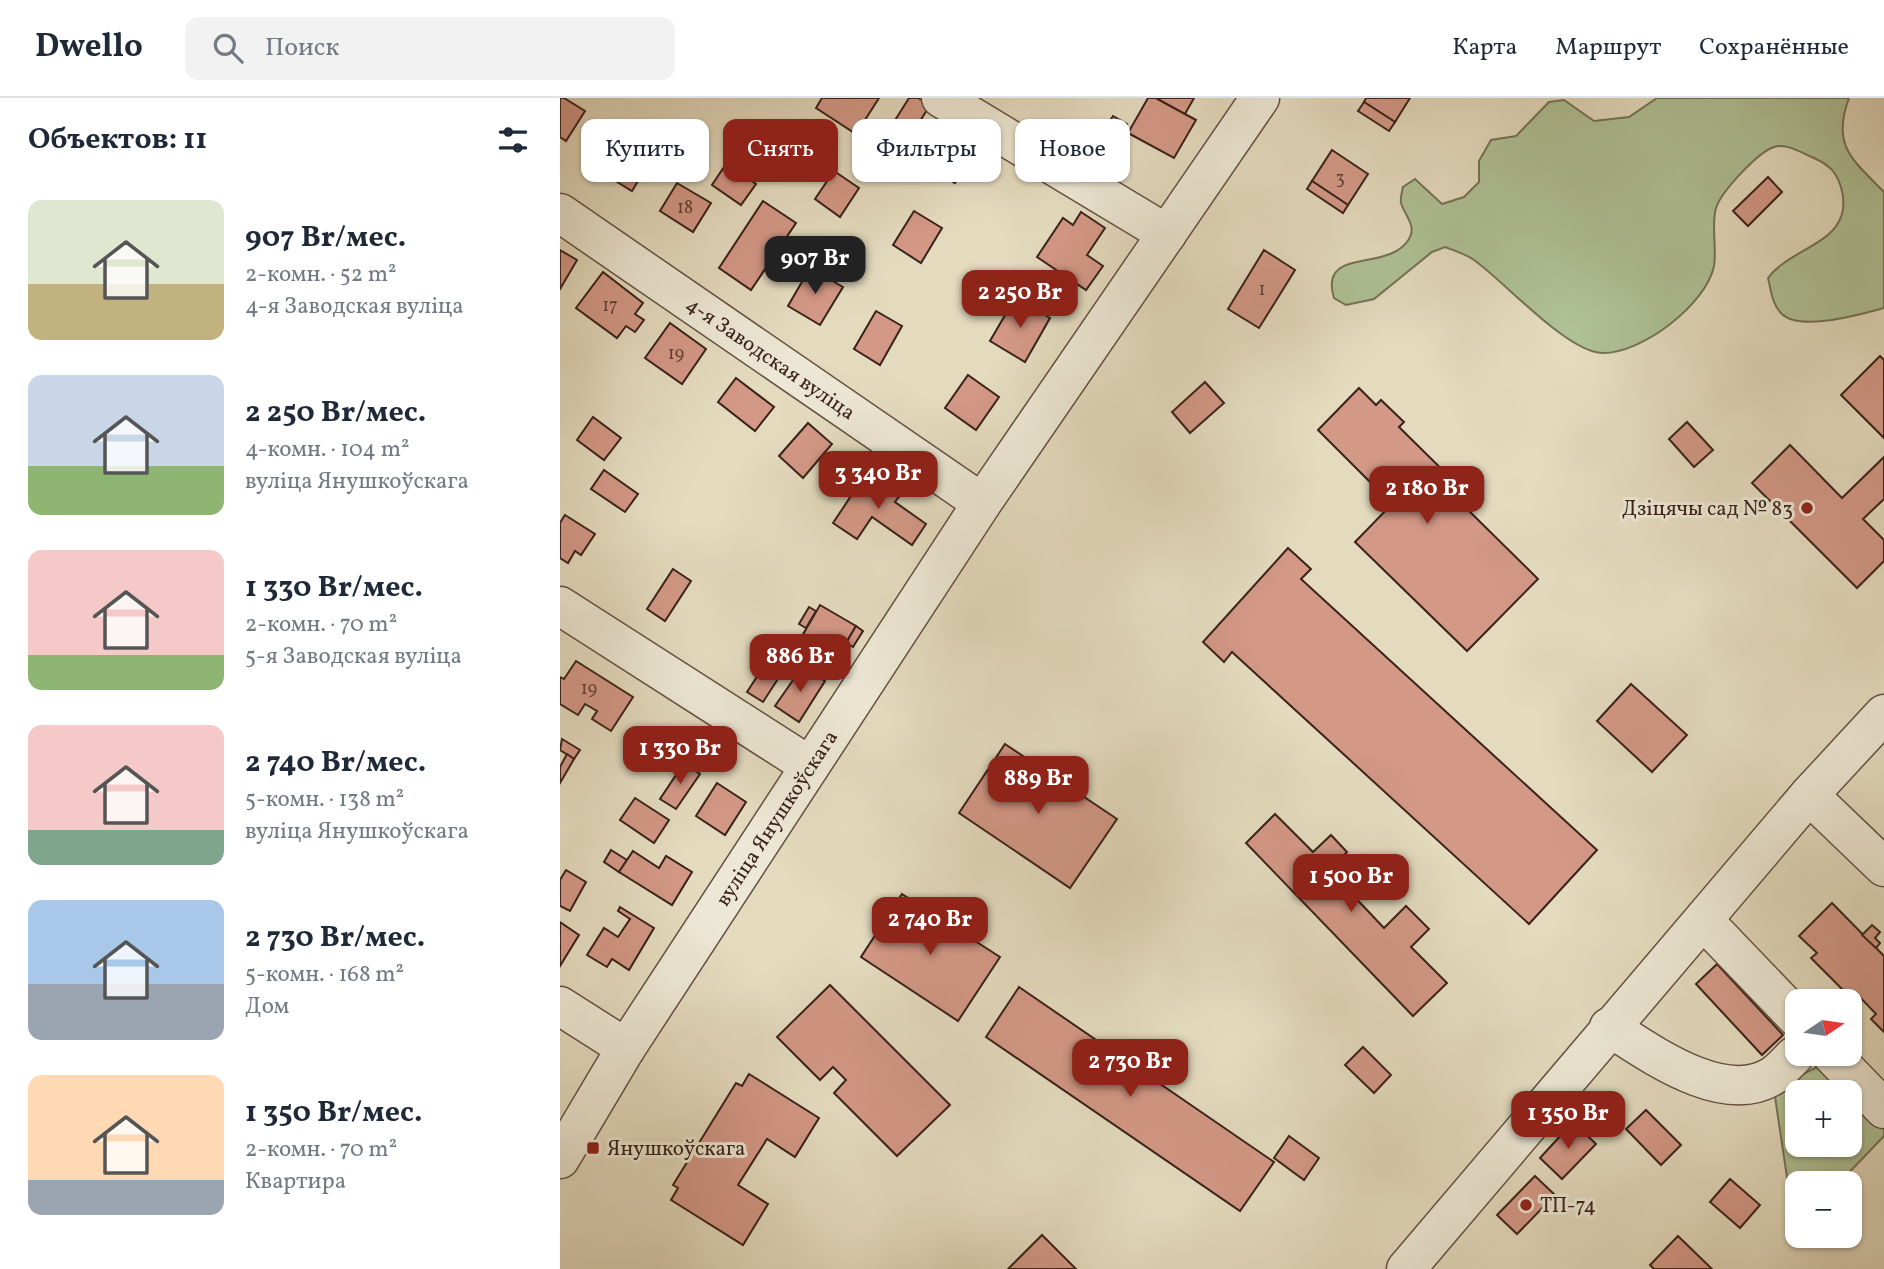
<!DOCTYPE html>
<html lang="ru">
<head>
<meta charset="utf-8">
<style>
	:root { --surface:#fff; --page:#f2f2f3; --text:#1f2937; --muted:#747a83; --line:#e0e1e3; --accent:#8f2418 }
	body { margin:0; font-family:Vollkorn,serif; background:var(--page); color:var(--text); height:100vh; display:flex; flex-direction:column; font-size:26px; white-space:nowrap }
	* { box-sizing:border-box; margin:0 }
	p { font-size:23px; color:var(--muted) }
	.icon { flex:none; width:38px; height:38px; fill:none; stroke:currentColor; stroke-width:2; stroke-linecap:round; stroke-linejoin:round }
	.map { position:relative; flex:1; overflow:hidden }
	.panel { display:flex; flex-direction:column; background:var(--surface); width:560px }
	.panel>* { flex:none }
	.hud { position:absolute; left:21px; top:21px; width:665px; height:63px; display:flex; gap:14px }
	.needle { width:46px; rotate:77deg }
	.buttons { position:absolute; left:1225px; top:891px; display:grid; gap:14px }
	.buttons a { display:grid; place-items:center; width:77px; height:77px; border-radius:14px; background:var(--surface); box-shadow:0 2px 5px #0004; font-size:35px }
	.price { position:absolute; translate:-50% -60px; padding:0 16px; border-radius:14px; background:var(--accent); color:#fff; font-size:23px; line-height:46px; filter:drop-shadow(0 2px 4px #0008) }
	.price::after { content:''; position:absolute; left:50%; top:42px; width:21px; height:16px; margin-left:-10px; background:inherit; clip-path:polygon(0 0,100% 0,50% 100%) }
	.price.active { background:#222; color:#fff }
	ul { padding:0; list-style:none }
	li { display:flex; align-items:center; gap:21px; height:175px; padding:0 28px }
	li span { display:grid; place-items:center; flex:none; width:196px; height:140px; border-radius:14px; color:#555 }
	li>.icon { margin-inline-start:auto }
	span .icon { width:84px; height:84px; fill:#fffc; stroke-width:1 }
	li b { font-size:30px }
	h2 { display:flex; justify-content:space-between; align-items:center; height:84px; padding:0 28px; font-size:30px }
	.chip { padding:0 24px; border-radius:14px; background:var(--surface); box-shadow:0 2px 5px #0004; font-size:24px; line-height:63px }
	.chip.active { background:var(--accent); color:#fff }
	header { display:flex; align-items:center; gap:42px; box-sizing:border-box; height:98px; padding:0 35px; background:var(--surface); border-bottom:2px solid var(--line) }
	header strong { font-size:33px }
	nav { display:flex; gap:38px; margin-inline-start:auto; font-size:24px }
	.search { width:490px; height:63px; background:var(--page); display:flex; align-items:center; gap:18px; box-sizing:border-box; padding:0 24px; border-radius:14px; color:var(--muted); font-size:26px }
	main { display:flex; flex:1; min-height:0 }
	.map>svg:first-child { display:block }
</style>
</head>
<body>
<header>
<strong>Dwello</strong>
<div class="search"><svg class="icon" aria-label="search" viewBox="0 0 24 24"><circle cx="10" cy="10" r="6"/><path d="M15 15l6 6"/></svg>Поиск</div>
<nav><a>Карта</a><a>Маршрут</a><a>Сохранённые</a></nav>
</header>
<main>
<section class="panel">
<h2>Объектов: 11<svg class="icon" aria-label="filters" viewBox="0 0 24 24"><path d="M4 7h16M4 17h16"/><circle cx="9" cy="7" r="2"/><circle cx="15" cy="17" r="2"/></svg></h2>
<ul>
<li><span style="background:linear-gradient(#dfe7d0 60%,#c2b280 0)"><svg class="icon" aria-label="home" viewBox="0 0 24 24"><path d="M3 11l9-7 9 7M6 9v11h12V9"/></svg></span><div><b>907 Br/мес.</b><p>2-комн. · 52 m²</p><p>4-я Заводская вуліца</p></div></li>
<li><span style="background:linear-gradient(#c9d6e8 65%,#8fb573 0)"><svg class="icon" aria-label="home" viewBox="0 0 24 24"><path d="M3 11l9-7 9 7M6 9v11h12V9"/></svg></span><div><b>2 250 Br/мес.</b><p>4-комн. · 104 m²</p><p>вуліца Янушкоўскага</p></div></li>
<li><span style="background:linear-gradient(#f6c9c9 75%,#8fb573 0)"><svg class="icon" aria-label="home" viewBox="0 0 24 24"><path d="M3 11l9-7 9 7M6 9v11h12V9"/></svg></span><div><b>1 330 Br/мес.</b><p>2-комн. · 70 m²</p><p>5-я Заводская вуліца</p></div></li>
<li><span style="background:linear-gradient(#f6c9c9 75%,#7fa58c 0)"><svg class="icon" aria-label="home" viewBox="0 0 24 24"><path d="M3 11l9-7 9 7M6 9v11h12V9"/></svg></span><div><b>2 740 Br/мес.</b><p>5-комн. · 138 m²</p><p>вуліца Янушкоўскага</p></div></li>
<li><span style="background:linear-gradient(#a9c7e8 60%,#9aa5b1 0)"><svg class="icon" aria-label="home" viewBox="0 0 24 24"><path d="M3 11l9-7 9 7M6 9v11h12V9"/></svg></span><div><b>2 730 Br/мес.</b><p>5-комн. · 168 m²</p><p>Дом</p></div></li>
<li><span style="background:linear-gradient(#ffd9b3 75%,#9aa5b1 0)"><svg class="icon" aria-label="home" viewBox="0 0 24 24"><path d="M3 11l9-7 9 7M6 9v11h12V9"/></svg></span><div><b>1 350 Br/мес.</b><p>2-комн. · 70 m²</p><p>Квартира</p></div></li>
</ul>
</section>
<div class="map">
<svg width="1324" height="1171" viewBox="0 0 1324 1171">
	<rect width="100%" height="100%" fill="#e4dbbf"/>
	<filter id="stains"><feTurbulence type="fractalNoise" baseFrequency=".00286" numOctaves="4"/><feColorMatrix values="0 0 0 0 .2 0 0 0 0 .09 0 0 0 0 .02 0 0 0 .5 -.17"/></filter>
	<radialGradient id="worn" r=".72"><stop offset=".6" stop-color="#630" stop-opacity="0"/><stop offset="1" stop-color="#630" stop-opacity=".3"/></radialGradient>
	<g fill="#afc196" stroke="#747258" stroke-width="2" fill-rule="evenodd">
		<path d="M1097 0H1289C1271 48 1293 62 1324 94V210C1301 216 1240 234 1222 216 1212 207 1211 192 1208 180 1232 147 1297 145 1281 89 1276 73 1269 67 1254 60 1242 55 1227 45 1214 49 1198 54 1161 94 1156 110 1151 126 1157 151 1154 168 1146 207 1081 256 1042 255 1007 254 945 184 914 162 906 156 895 153 885 149L872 154 814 201 786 207 774 200C758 148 829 175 849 141 857 128 845 118 841 105 840 100 842 94 843 89L855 81 882 106 904 99 919 84V63L931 42 956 38 989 4 1004 2 1034 23 1069 19Z"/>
		<path d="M1266 964 1324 1028V1038L1279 1085H1237V1093L1228 1086 1214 992ZM1237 994H1290V1046H1237Z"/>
	</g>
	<g fill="#d39886" stroke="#3a221a" stroke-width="2">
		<polygon points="0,0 4,0 25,13 6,43 0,39"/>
		<polygon points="262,0 319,0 296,36 256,10"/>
		<polygon points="349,0 358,0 370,7 336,62 317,51"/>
		<polygon points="588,0 596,0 636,22 614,60 568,35"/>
		<polygon points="596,0 634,0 625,16"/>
		<polygon points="806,0 850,0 835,24 804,4"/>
		<polygon points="804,4 835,24 829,33 798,13"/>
		<polygon points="553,18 567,26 550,54 536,45"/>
		<polygon points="374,28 414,53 395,85 347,56 357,40 363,44"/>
		<polygon points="55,41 90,63 72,93 36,71"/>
		<polygon points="772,52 808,76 788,107 752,83"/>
		<polygon points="166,66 196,86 181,107 152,87"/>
		<polygon points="274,73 299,90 280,119 255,101"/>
		<polygon points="1208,79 1222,94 1188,128 1173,113"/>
		<polygon points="752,83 788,107 783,115 747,91"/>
		<polygon points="117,85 151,105 133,134 100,113"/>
		<polygon points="203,103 236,125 191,192 159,170"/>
		<polygon points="354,113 382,130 361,165 333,147"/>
		<polygon points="521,114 545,130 527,157 543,168 526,192 477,159 503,120 513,127"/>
		<polygon points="0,152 17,162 0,191"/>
		<polygon points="704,152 735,172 699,230 668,211"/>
		<polygon points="250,170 283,189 260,227 228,208"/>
		<polygon points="43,174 83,205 75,216 84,222 75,234 66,228 57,240 16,210"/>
		<polygon points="458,194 477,205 473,210 455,200"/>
		<polygon points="455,200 490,220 465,264 430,243"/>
		<polygon points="316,213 342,228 320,267 294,251"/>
		<polygon points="110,225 146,251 122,286 85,260"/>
		<polygon points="1320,258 1324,262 1324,340 1281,297"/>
		<polygon points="408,277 439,299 416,332 385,310"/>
		<polygon points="176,280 214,309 195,333 158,304"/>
		<polygon points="645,284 664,305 630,335 612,314"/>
		<polygon points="799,290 816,307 821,302 844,324 839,329 910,399 903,407 978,481 907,553 795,444 832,406 758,332"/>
		<polygon points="33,319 61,340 44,362 17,342"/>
		<polygon points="1127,324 1153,352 1134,369 1109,341"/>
		<polygon points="248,325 272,346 243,380 219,358"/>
		<polygon points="1230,347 1282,400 1324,359 1324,401 1303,421 1324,442 1324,463 1297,490 1192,385"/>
		<polygon points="44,372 78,396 65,414 31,391"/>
		<polygon points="307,374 341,396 335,404 366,426 352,447 312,419 297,441 273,425"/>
		<polygon points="5,417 35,436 21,457 15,453 8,465 0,460 0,425"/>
		<polygon points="728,450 751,471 741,481 1037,752 969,826 672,554 664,564 643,544"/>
		<polygon points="113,471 131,483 105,523 87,511"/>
		<polygon points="260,507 296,528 278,559 242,538"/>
		<polygon points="249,509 256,513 246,530 239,526"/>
		<polygon points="296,528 303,533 293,549 286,545"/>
		<polygon points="212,556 227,567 203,604 187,594"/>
		<polygon points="16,563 73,599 51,633 32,621 37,613 25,606 18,617 0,606 0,579 4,581"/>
		<polygon points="245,570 265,583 239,624 215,608 238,575 240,576"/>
		<polygon points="1071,586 1127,637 1092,674 1037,623"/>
		<polygon points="2,641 20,652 14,661 0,652"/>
		<polygon points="445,646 557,721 510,790 399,715"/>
		<polygon points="7,656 14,661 0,685 0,669"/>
		<polygon points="124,665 140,676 116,711 100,701"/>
		<polygon points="157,685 186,704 165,737 136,718"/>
		<polygon points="75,700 109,722 94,745 60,722"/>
		<polygon points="715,716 753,754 771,737 787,754 769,772 824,830 846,808 869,831 851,849 887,885 853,918 686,745"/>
		<polygon points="51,752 67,762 59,774 44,764"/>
		<polygon points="73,753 99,770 106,758 132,774 112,807 59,774"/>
		<polygon points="6,772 26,784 10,813 0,808 0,782"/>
		<polygon points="342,796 440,859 398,923 301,859"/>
		<polygon points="1272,805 1324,858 1324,934 1311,921 1316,916 1296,895 1291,900 1251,860 1257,855 1239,838"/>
		<polygon points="60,809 94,830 69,872 52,861 47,869 27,857 44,830 58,839 70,821 58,813"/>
		<polygon points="0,824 19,837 0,868"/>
		<polygon points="1312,827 1320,834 1315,840 1320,845 1316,850 1302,837"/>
		<polygon points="1157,866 1223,937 1202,957 1136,886"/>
		<polygon points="270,887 390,1007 337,1058 274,995 286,982 273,969 260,982 217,939"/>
		<polygon points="459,889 714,1064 680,1113 426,939"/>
		<polygon points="803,949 831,977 814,995 785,967"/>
		<polygon points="189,976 259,1020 235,1059 207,1041 178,1087 208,1106 183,1147 111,1102 118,1090 113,1087 176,985 182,988"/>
		<polygon points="1086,1012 1121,1047 1101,1067 1066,1031"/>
		<polygon points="1013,1024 1036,1046 1002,1081 980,1060"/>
		<polygon points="729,1038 759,1060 744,1082 714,1060"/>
		<polygon points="975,1078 995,1097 957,1136 937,1117"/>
		<polygon points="1170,1081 1200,1107 1180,1130 1150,1104"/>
		<polygon points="482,1137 516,1171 448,1171"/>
		<polygon points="1118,1138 1152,1171 1094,1171 1090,1167"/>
	</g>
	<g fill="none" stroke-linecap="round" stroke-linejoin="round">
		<defs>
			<g id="minor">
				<polyline points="381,0 607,136"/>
				<path id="s1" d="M0 115 422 405"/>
				<polyline points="0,508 250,668"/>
				<polyline points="1249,697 1324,616"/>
				<polyline points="1144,823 1237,920"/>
				<polyline points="0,908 66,950"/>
				<path d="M1049 929C1090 955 1165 1010 1214 977 1221 972 1228 964 1234 958"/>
				<polyline points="1271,956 1324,1011"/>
				<path id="s2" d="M0 1061 66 950 422 405 700 0"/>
				<polyline points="846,1171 1249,697 1324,769"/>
			</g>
		</defs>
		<use href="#minor" stroke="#645043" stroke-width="41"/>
		<use href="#minor" stroke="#ede8d5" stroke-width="38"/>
	</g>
	<g fill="#8f2418" stroke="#ede8d5" stroke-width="2.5">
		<circle cx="1247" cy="410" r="7"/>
		<rect x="26" y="1043" width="14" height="14" rx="3.5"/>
		<circle cx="966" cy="1107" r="7"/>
	</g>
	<g text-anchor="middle" stroke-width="6" stroke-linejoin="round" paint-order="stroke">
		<g font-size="18" fill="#604035">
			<text x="780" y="86">3</text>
			<text x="125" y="115">18</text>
			<text x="702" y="197">1</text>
			<text x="50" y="213">17</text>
			<text x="116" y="261">19</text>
			<text x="29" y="596">19</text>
		</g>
		<g font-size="21" fill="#3a221a" stroke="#ede8d5">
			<text dy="7" stroke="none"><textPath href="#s1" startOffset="256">4-я Заводская вуліца</textPath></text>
			<text dy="7" stroke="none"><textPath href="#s2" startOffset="404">вуліца Янушкоўскага</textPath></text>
		</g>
		<g font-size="21" fill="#3a221a" stroke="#ede8d5" text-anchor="start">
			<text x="1233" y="417" text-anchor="end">Дзіцячы сад № 83</text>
			<text x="47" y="1057">Янушкоўскага</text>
			<text x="980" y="1114">ТП-74</text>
		</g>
	</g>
	<rect width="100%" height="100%" filter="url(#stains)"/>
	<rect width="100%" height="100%" fill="url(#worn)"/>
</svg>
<div class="buttons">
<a><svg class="needle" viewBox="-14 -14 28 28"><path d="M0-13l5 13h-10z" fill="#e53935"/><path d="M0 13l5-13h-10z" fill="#747a83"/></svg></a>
<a>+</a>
<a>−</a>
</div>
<b class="price active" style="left:255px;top:198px">907 Br</b>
<b class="price" style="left:460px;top:232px">2 250 Br</b>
<b class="price" style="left:318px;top:413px">3 340 Br</b>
<b class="price" style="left:867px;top:428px">2 180 Br</b>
<b class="price" style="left:240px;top:596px">886 Br</b>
<b class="price" style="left:120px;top:688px">1 330 Br</b>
<b class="price" style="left:478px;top:718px">889 Br</b>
<b class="price" style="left:791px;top:816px">1 500 Br</b>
<b class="price" style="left:370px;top:859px">2 740 Br</b>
<b class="price" style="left:570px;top:1001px">2 730 Br</b>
<b class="price" style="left:1008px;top:1053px">1 350 Br</b>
<div class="hud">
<a class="chip">Купить</a>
<a class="chip active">Снять</a>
<a class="chip">Фильтры</a>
<a class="chip">Новое</a>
</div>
</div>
</main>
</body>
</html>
